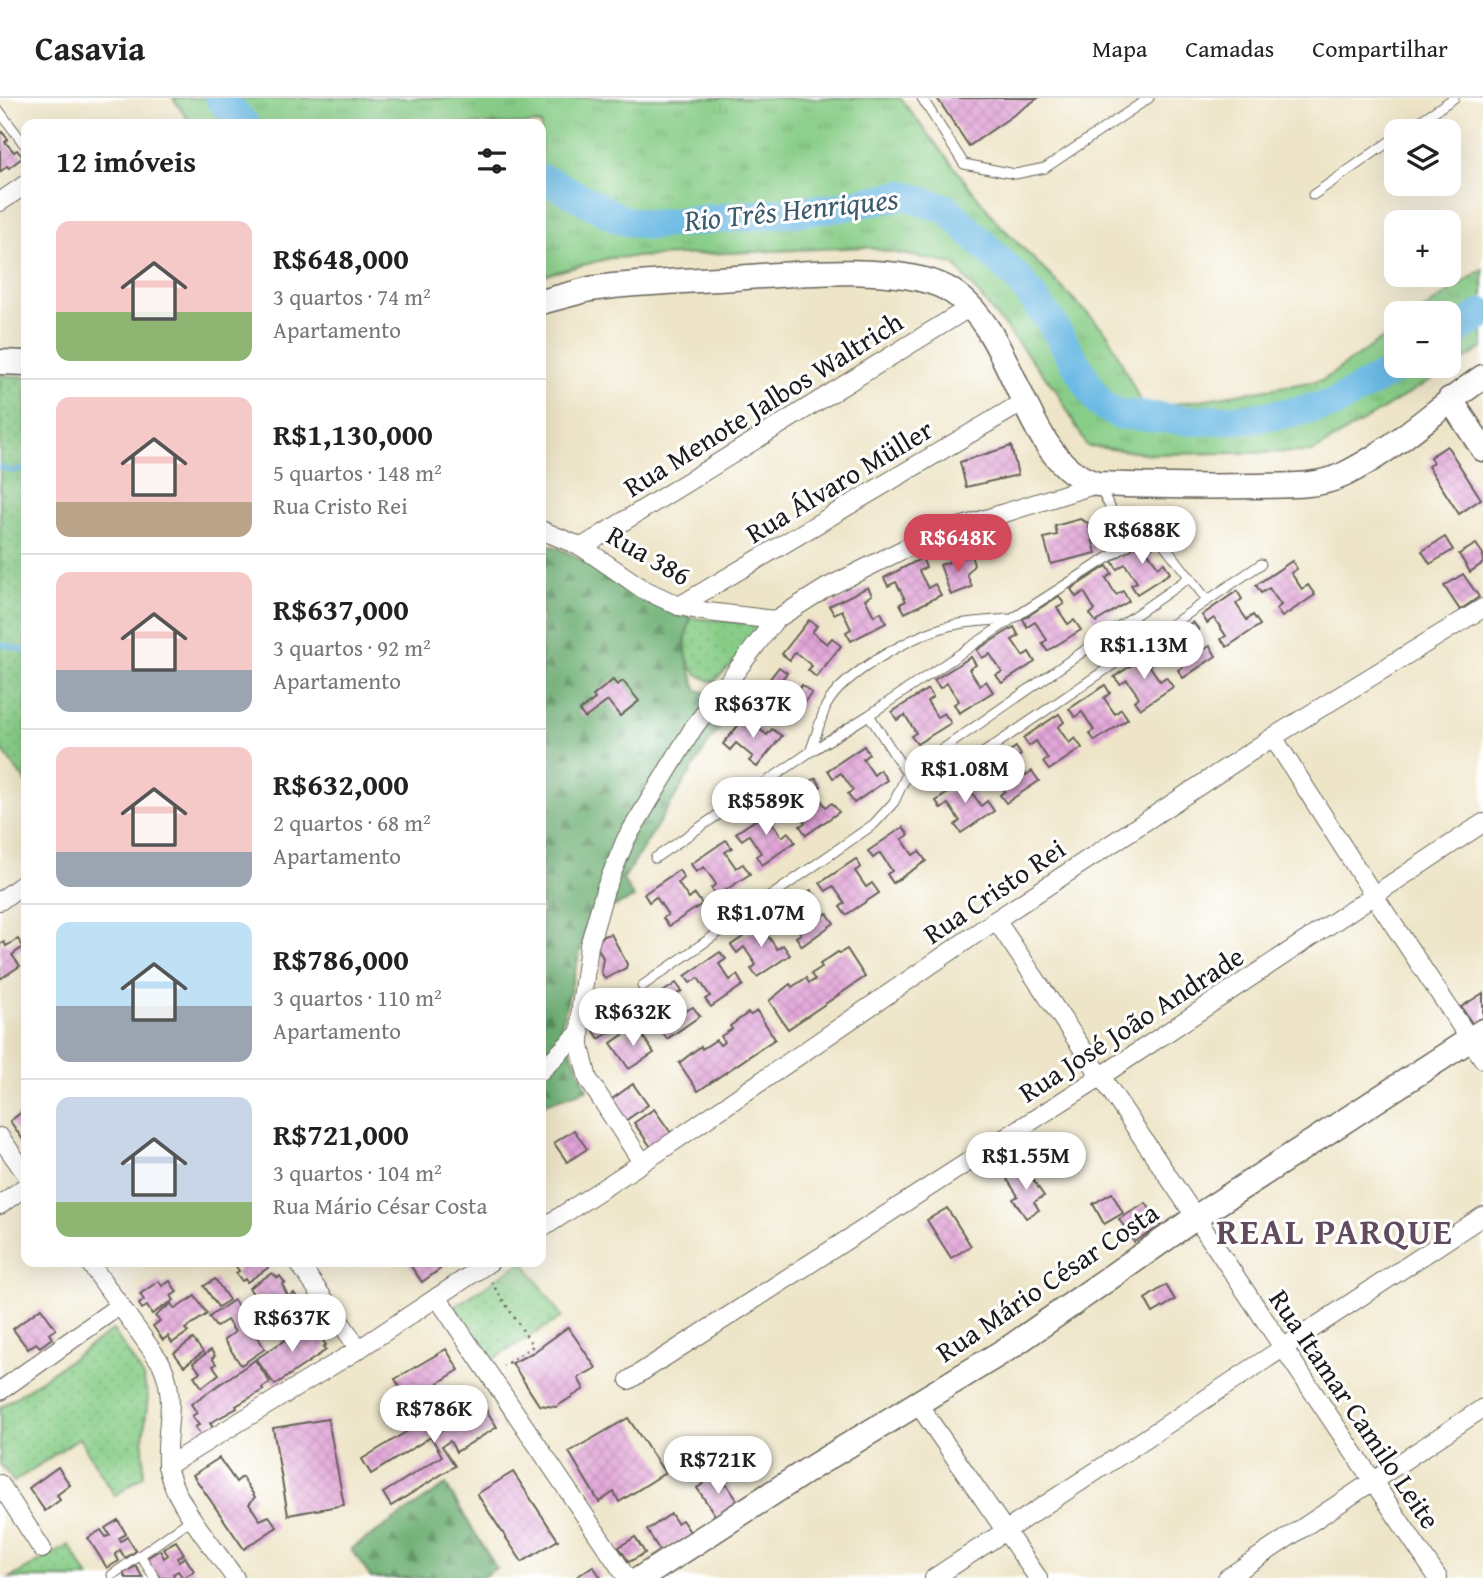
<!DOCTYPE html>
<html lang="pt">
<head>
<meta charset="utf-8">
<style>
	:root { --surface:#fff; --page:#f6f6f6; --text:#222; --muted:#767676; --line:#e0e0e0; --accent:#d1495b }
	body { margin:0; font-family:"Gentium Book Plus",serif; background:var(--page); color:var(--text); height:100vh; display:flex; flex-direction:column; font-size:26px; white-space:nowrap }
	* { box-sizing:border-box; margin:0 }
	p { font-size:23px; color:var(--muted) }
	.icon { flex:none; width:38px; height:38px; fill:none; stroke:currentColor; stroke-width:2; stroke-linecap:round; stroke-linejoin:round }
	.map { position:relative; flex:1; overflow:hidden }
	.drawer { position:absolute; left:21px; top:21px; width:525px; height:1148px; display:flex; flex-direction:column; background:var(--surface); border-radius:14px; box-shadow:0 7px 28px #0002 }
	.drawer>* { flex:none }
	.fabs { position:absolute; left:1384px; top:21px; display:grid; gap:14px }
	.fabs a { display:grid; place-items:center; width:77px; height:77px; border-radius:14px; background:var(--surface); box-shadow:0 7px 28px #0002; font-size:35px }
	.price { position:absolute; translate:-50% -60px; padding:0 16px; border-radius:24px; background:#fff; color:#222; font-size:23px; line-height:46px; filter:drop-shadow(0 2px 4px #0008) }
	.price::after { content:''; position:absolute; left:50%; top:42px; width:21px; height:16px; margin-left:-10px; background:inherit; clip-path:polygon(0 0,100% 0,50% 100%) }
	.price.on { background:var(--accent); color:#fff }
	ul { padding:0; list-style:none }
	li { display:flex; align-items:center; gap:21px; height:175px; padding:0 35px }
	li+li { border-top:2px solid var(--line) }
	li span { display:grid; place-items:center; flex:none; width:196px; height:140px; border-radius:14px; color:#555 }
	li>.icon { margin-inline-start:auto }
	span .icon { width:84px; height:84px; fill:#fffc; stroke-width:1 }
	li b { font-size:30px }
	h2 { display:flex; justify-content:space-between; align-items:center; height:84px; padding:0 35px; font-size:30px }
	header { display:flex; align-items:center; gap:42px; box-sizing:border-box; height:98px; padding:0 35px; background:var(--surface); border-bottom:2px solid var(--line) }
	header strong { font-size:33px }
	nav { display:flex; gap:38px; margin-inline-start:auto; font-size:24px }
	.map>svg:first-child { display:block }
</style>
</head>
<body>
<header>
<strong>Casavia</strong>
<nav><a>Mapa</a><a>Camadas</a><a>Compartilhar</a></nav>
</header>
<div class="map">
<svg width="1483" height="1480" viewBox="0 0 1483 1480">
	<defs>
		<pattern id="grass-dots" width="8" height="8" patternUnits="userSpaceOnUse" patternTransform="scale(1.75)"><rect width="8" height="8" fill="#88cd87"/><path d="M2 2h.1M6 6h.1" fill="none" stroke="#75af74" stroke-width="1.8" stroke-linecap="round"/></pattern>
		<pattern id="forest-firs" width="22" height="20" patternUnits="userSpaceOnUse" patternTransform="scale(1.75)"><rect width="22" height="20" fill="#6eb074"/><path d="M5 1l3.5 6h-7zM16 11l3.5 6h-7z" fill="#5a8e5e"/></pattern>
		<pattern id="park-tufts" width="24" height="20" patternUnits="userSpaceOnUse" patternTransform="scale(1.75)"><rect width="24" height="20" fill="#88cd87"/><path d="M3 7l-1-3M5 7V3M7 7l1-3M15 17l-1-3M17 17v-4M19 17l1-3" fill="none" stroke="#75af74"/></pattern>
		<pattern id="building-cross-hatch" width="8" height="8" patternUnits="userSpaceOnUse" patternTransform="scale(1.75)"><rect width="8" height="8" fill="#e1a3d7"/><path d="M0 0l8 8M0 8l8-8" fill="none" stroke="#c08cb8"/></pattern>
	</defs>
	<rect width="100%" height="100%" fill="#fff"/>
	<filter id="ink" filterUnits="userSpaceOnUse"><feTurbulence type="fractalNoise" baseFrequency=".0143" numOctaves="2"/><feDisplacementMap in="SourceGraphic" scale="14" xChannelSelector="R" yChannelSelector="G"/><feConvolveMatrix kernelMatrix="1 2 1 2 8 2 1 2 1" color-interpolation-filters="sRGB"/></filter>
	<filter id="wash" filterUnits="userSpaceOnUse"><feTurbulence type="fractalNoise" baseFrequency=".00686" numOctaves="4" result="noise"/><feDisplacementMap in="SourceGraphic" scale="28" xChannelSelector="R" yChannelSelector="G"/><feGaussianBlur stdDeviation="1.57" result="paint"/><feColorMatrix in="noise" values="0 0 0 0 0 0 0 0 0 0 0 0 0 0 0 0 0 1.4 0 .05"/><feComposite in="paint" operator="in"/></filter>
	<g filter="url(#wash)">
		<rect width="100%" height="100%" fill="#eee5c8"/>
		<g fill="url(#grass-dots)" stroke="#527452" stroke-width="2">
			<polygon points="0,277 26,279 26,684 0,649"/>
			<path d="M691 520 760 526 763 529 735 564 713 584C708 582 701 579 697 576 680 562 684 538 691 520Z"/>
			<polygon points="522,1164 524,1164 562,1219 490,1263 455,1208"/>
			<polygon points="113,1232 142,1276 148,1299 143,1344 144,1377 115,1398 79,1340 14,1384 0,1366 0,1310"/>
			<polygon points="69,1447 89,1480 10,1480"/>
		</g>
		<g fill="url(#forest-firs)" stroke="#456648" stroke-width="2">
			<path d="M541 445 559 450 691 520C680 549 688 564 697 592L738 605 710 643 623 782 634 800 589 819 561 928 587 992 541 1007Z"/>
			<polygon points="446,1387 496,1470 481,1480 371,1480 351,1451"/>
		</g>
		<polygon fill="url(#park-tufts)" stroke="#527452" stroke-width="2" points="173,0 900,0 998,125 1108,236 1144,311 1323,282 1396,231 1396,268 1449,268 1449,215 1419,215 1483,171 1483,250 1313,354 1153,356 1087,348 1056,292 954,166 865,149 610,160 541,178 541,26 215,26 189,23"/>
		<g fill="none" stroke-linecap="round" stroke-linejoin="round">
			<g stroke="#6ab9e4" stroke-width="5">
				<polyline points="0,369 11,373 26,371"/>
				<polyline points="0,546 26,553"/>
			</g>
			<g stroke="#6ab9e4" stroke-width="30">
				<polyline points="220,0 244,26"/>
				<polyline points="541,81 553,85 622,122 649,127 834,110 903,97 947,111 1020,183 1053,227 1100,306 1118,316 1194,323 1254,320 1294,314 1333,306 1401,268"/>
				<polyline points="1449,238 1483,215"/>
			</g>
		</g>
		<g id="blocks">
			<g fill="url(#building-cross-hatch)">
				<polygon points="937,0 1038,0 969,48"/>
				<polygon points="2,34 8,41 5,44 14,54 17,52 23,59 9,70 7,68 0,74 0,36"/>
				<polygon points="1011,348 1018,377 966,389 960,364"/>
				<polygon points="1447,348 1481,401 1459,416 1428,368 1433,365 1430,359"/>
				<polygon points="1080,421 1088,425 1096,455 1051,466 1044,440 1057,437 1055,428"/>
				<polygon points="1445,439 1453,452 1430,466 1422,453"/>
				<polygon points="1149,440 1154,448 1147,453 1158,469 1164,465 1170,475 1137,496 1131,487 1137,484 1125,466 1117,471 1112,463"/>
				<polygon points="1476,446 1483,456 1483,465 1470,474 1459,456"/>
				<polygon points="971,457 974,467 967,476 972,489 951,497 940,467"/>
				<polygon points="922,460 926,469 919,473 928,490 935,486 941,497 905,515 900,506 906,503 896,484 888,488 884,480"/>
				<polygon points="1292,463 1297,471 1291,475 1302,491 1308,487 1315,497 1282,519 1276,511 1281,507 1269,490 1261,495 1256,487"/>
				<polygon points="1107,468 1112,476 1106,480 1116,497 1123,493 1129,503 1096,524 1090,516 1095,512 1084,494 1076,499 1071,491"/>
				<polygon points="1463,476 1479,499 1460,512 1444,488"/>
				<polygon points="868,489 872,497 865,501 874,518 881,514 886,525 851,543 846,534 851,531 842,512 834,516 829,508"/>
				<polygon points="1237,493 1242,501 1236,506 1247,522 1253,517 1260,527 1227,549 1221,541 1226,538 1214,520 1207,525 1202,517"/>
				<polygon points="1059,498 1064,506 1057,510 1068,526 1074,522 1081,532 1047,553 1042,545 1047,542 1035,524 1027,529 1023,521"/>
				<polygon points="809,522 817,528 812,534 827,546 832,540 841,548 816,579 808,572 812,568 795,554 790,562 782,556"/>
				<polygon points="1193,524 1199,532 1192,536 1203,552 1210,548 1216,558 1183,580 1178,572 1183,569 1171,551 1163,556 1158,548"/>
				<polygon points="1014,529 1019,538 1012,542 1023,558 1029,554 1035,564 1002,585 996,577 1002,574 990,556 982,560 977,552"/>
				<polygon points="1150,555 1155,563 1149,567 1160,583 1166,579 1173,589 1140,611 1134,603 1139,599 1127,582 1120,586 1114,579"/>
				<polygon points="971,559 976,567 969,571 980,588 986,583 993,594 959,615 954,606 959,603 947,585 940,590 934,582"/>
				<polygon points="779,569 787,575 782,581 797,593 802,587 812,595 787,626 779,619 783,615 766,602 760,609 753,603"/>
				<polygon points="613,582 617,587 623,583 639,603 620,618 608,603 585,620 579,613 595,601 593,598"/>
				<polygon points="1105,587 1110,595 1104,600 1115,616 1121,611 1128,621 1095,643 1089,635 1094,632 1082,614 1075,619 1069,611"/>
				<polygon points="928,591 933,599 927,603 937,619 944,615 951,625 917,646 911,638 916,635 905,617 897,622 892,614"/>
				<polygon points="750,613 757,619 752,625 767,637 772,631 782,638 757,669 749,663 753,659 736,645 730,652 723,646"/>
				<polygon points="1059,616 1064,624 1058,629 1069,645 1075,640 1082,650 1049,672 1043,664 1048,661 1036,643 1029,648 1023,640"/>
				<polygon points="864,648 869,656 863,661 874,677 880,672 887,682 854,705 848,696 853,692 841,675 833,680 828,672"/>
				<polygon points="1016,649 1021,657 1015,661 1026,677 1032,673 1039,683 1006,705 1000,697 1005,693 993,675 986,681 980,673"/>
				<polygon points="971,679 976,687 970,691 981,708 987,703 994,713 961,735 955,727 960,723 948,706 941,711 936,703"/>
				<polygon points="816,680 821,688 815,693 826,709 832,705 839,714 806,737 800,728 805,725 793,707 786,712 780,705"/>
				<polygon points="772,711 777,719 771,723 782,739 788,734 795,744 762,767 756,758 761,755 749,737 742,742 736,735"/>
				<polygon points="903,729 909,737 902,741 913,757 919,753 926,763 893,785 887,776 892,773 880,755 873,760 868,753"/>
				<polygon points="726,742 732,750 725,754 736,770 743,766 750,776 717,798 711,790 716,786 704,769 696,774 691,766"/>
				<polygon points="856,761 861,769 855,773 866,789 872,785 879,795 846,817 840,809 845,805 833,788 826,793 820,785"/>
				<polygon points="679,772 684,780 678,785 689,801 695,796 702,806 669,828 663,820 668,817 656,799 649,804 644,796"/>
				<polygon points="811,792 817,800 810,804 821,820 827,815 834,825 802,848 796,839 801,836 788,818 781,823 776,816"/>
				<polygon points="767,823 772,831 766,835 777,851 783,847 790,857 757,879 751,871 756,867 744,849 737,855 731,847"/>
				<polygon points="611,836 627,866 626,870 605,881 601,874 603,860 596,847 603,838"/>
				<polygon points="18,841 23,849 12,857 20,868 0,881 0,846 4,844 6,848"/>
				<polygon points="847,851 865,879 788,931 769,903 790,886 792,889 806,880 809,885 815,882 811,876 822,869 820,866 838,854 840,855"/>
				<polygon points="720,854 726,861 719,866 730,882 737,877 743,887 711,909 705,901 710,898 698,880 690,885 685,878"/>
				<polygon points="676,885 682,893 675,897 686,913 693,909 700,918 667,941 661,932 666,929 654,911 646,917 641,909"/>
				<polygon points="1483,895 1483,925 1475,930 1461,909"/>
				<polygon points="618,900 631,920 599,941 591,928 597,924 592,917"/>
				<polygon points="757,913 775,941 698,993 679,965 701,948 702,951 716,942 720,947 724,944 721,938 732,931 730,928 748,915 751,917"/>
				<polygon points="636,928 654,955 629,971 611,945"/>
				<polygon points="633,986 648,1007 622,1025 608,1004"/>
				<polygon points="26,1011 26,1046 10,1023"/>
				<polygon points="654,1011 671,1035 651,1049 634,1025"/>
				<polygon points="574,1032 587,1051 567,1064 554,1045"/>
				<polygon points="1025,1070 1044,1098 1034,1104 1039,1112 1026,1120 1013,1101 1018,1098 1007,1081"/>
				<polygon points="1112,1095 1123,1115 1104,1126 1093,1106"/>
				<polygon points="1146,1105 1161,1128 1134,1144 1119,1121"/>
				<polygon points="947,1110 971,1148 951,1160 927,1122"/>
				<polygon points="242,1164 270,1164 266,1166 268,1170 247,1184 245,1181 242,1183 236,1175 239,1173 236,1168"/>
				<polygon points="408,1164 440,1164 443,1169 422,1184"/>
				<polygon points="272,1175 278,1180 280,1178 285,1185 282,1186 287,1196 265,1212 253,1198 254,1197 249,1190"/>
				<polygon points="215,1181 229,1202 218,1209 204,1188"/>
				<polygon points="159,1183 162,1188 170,1183 177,1194 171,1198 174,1202 152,1216 147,1208 142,1211 139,1206 144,1202 140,1196"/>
				<polygon points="1166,1187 1175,1202 1153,1215 1145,1201"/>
				<polygon points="294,1195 309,1218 279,1238 263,1215"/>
				<polygon points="195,1198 207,1216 185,1231 188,1234 172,1245 168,1238 163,1242 153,1228 160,1223 155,1218 171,1206 175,1211"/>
				<polygon points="234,1202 265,1251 241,1267 224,1242 235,1234 227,1222 216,1229 209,1219"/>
				<polygon points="41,1210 56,1231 49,1236 52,1240 40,1249 36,1245 28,1251 13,1231"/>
				<polygon points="311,1225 326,1247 323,1249 326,1252 275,1287 256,1261"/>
				<polygon points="568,1229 596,1270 578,1280 584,1291 556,1309 539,1307 512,1265 534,1254"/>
				<polygon points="193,1241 203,1254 184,1268 174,1255"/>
				<polygon points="446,1251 459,1272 409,1303 395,1281"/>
				<polygon points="211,1252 215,1258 212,1260 216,1266 213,1268 219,1276 202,1289 194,1278 200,1274 193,1265"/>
				<polygon points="255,1262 270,1284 262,1290 263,1292 236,1308 237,1310 210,1325 213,1330 202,1338 195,1329 199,1327 192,1318 197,1315 191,1306"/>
				<polygon points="475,1295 497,1329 456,1354 450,1343 442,1348 455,1368 391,1408 383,1395 442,1358 431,1339 371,1376 362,1361 424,1323 433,1337 448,1328 441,1317"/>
				<polygon points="628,1320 665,1375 619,1404 614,1394 599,1404 569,1354"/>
				<polygon points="328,1321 344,1407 288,1417 273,1330"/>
				<polygon points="219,1360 236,1384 242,1379 255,1399 249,1406 260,1422 269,1418 277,1429 244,1451 193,1377"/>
				<polygon points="58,1369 70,1387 57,1397 60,1402 45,1413 29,1390"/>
				<polygon points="513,1374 558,1442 522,1464 477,1396"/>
				<polygon points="719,1375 739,1405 717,1420 697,1390"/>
				<polygon points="671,1416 677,1425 682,1422 693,1438 660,1453 647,1432"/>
				<polygon points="118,1422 126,1436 119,1440 121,1443 127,1439 136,1453 125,1460 120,1452 115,1456 119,1463 107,1470 88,1440 101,1432 106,1439 110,1437 105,1430"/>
				<polygon points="635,1439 645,1455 629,1464 619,1449"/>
				<polygon points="176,1443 184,1456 177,1460 179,1463 185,1459 194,1473 183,1480 178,1473 173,1476 175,1480 158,1480 147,1460 160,1452 164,1460 168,1457 163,1450"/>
				<polygon points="136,1468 143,1480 126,1480 123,1475"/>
				<polygon points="593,1468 601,1480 575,1480"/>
			</g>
		</g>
	</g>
	<g filter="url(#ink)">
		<use href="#blocks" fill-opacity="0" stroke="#666258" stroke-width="2"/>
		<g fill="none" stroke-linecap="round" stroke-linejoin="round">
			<defs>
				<g id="lane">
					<polyline points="922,0 964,66 1015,76 1045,70 1149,0"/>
					<polyline points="0,14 24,46"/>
					<polyline points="1405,33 1454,0"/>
					<polyline points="1313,97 1396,39"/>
					<polyline points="1100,390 1129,445"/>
					<polyline points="869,617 1012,521 1145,436 1159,440 1207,502"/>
					<path d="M810 654C816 639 820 623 826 608 843 575 914 537 949 528 968 523 989 523 1008 521"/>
					<polyline points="907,676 933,684 945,681 1261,466"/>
					<polyline points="907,676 1190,479"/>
					<polyline points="642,888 874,726 894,704 907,676 869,617 810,654 655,760"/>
					<polyline points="140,1457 155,1480"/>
					<polyline points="112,1477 193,1420"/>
				</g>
				<g id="street">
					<polyline points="0,104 26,86"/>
					<polyline points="541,432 582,449 643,491 679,508 708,514 775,522"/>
					<polyline points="582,449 972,208"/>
					<polyline points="679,508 1025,303"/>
					<polyline points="1273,639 1373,796 1483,961"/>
					<polyline points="0,803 26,784"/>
					<polyline points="996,822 1438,1480"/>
					<polyline points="541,973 580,934"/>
					<polyline points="0,1039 26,1076"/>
					<polyline points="642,1064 588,981 580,948 581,908 589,848 605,792 626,741 694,629 775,522 826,490 904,451 947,433 1097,386"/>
					<polyline points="0,1107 26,1088"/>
					<polyline points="541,1131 654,1057 996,822 1273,639 1483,510"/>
					<path d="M89 1164 161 1265C178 1301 165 1328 167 1365 170 1399 215 1451 235 1480"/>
					<polyline points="298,1164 359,1251"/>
					<polyline points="437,1199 627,1480"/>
					<polyline points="629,1282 1100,979 1483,725"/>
					<polyline points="0,1293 120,1207"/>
					<polyline points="918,1306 1038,1480"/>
					<polyline points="167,1368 359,1251 490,1164"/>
					<polyline points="0,1386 42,1451"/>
					<polyline points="934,1480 1483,1118"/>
					<polyline points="1227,1480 1483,1310"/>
				</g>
				<g id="secondary">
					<path d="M541 204 590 191 613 188C654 184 695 182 735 180 790 176 898 165 946 190 1019 229 1020 365 1097 386 1149 388 1201 389 1253 388 1283 387 1315 390 1343 377 1395 352 1435 311 1483 279"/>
					<polyline points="0,264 26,265"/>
					<polyline points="1450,301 1483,351"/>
					<polyline points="641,1480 814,1368 1012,1248 1195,1120 1483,933"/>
				</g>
			</defs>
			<use href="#lane" stroke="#666258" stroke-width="11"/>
			<use href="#street" stroke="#666258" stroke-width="20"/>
			<use href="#secondary" stroke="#666258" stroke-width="27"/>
			<polyline stroke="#666258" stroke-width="2.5" stroke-dasharray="2 5" stroke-linecap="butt" points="491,1184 533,1248 503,1268"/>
			<use href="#lane" stroke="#fff" stroke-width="9"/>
			<use href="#street" stroke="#fff" stroke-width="18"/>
			<use href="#secondary" stroke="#fff" stroke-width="24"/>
		</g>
	</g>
	<g text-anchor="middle" stroke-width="6" stroke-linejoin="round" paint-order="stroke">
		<g font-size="28" fill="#1c1c1c" stroke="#fff">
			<text transform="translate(763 306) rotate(-32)" y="10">Rua Menote Jalbos Waltrich</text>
			<text transform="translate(839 383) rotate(-31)" y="10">Rua Álvaro Müller</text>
			<text transform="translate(649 457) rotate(30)" y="10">Rua 386</text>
			<text transform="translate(994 793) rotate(-34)" y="10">Rua Cristo Rei</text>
			<text transform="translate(1131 926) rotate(-33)" y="10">Rua José João Andrade</text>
			<text transform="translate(1047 1184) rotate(-34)" y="10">Rua Mário César Costa</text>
			<text transform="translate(1355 1311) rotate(56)" y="10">Rua Itamar Camilo Leite</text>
		</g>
		<g font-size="30" font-style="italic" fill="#3b5b6c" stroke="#fff">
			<text transform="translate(791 112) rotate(-6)" y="10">Rio Três Henriques</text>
		</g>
		<g font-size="35" font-weight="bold" letter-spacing="2" fill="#614b5d" stroke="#fff">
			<text x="1335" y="1146">REAL PARQUE</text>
		</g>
	</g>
</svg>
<div class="fabs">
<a><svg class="icon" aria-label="layers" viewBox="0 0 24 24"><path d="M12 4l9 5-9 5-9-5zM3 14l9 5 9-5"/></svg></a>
<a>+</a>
<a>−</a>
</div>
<b class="price" style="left:1142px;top:468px">R$688K</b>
<b class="price on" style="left:958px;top:476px">R$648K</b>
<b class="price" style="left:1144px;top:583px">R$1.13M</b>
<b class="price" style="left:753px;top:642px">R$637K</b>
<b class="price" style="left:965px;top:707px">R$1.08M</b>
<b class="price" style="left:766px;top:739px">R$589K</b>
<b class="price" style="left:761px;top:851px">R$1.07M</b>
<b class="price" style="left:633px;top:950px">R$632K</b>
<b class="price" style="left:1026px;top:1094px">R$1.55M</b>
<b class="price" style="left:292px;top:1256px">R$637K</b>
<b class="price" style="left:434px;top:1347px">R$786K</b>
<b class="price" style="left:718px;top:1398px">R$721K</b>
<section class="drawer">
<h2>12 imóveis<svg class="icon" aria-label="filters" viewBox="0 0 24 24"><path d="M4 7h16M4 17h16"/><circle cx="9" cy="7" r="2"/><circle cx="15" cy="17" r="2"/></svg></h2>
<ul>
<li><span style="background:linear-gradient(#f6c9c9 65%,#8fb573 0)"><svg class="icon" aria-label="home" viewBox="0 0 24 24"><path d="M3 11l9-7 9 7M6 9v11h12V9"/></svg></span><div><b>R$648,000</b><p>3 quartos · 74 m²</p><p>Apartamento</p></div></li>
<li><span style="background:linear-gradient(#f6c9c9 75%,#b9a48a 0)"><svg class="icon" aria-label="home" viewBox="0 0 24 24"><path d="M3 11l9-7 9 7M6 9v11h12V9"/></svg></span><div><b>R$1,130,000</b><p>5 quartos · 148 m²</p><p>Rua Cristo Rei</p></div></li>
<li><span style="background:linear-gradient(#f6c9c9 70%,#9aa5b1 0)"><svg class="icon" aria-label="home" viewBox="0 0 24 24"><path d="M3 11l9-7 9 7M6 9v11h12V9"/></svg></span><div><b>R$637,000</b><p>3 quartos · 92 m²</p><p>Apartamento</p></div></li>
<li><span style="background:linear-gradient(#f6c9c9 75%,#9aa5b1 0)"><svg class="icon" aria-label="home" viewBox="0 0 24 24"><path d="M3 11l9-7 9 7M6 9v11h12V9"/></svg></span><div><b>R$632,000</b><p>2 quartos · 68 m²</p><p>Apartamento</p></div></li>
<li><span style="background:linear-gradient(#bfe0f5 60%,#9aa5b1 0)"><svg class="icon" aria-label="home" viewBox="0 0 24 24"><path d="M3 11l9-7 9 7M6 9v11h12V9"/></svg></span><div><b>R$786,000</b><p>3 quartos · 110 m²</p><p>Apartamento</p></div></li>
<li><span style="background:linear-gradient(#c9d6e8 75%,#8fb573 0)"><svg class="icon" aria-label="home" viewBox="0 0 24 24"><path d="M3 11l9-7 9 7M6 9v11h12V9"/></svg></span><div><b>R$721,000</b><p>3 quartos · 104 m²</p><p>Rua Mário César Costa</p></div></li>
</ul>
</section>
</div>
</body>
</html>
